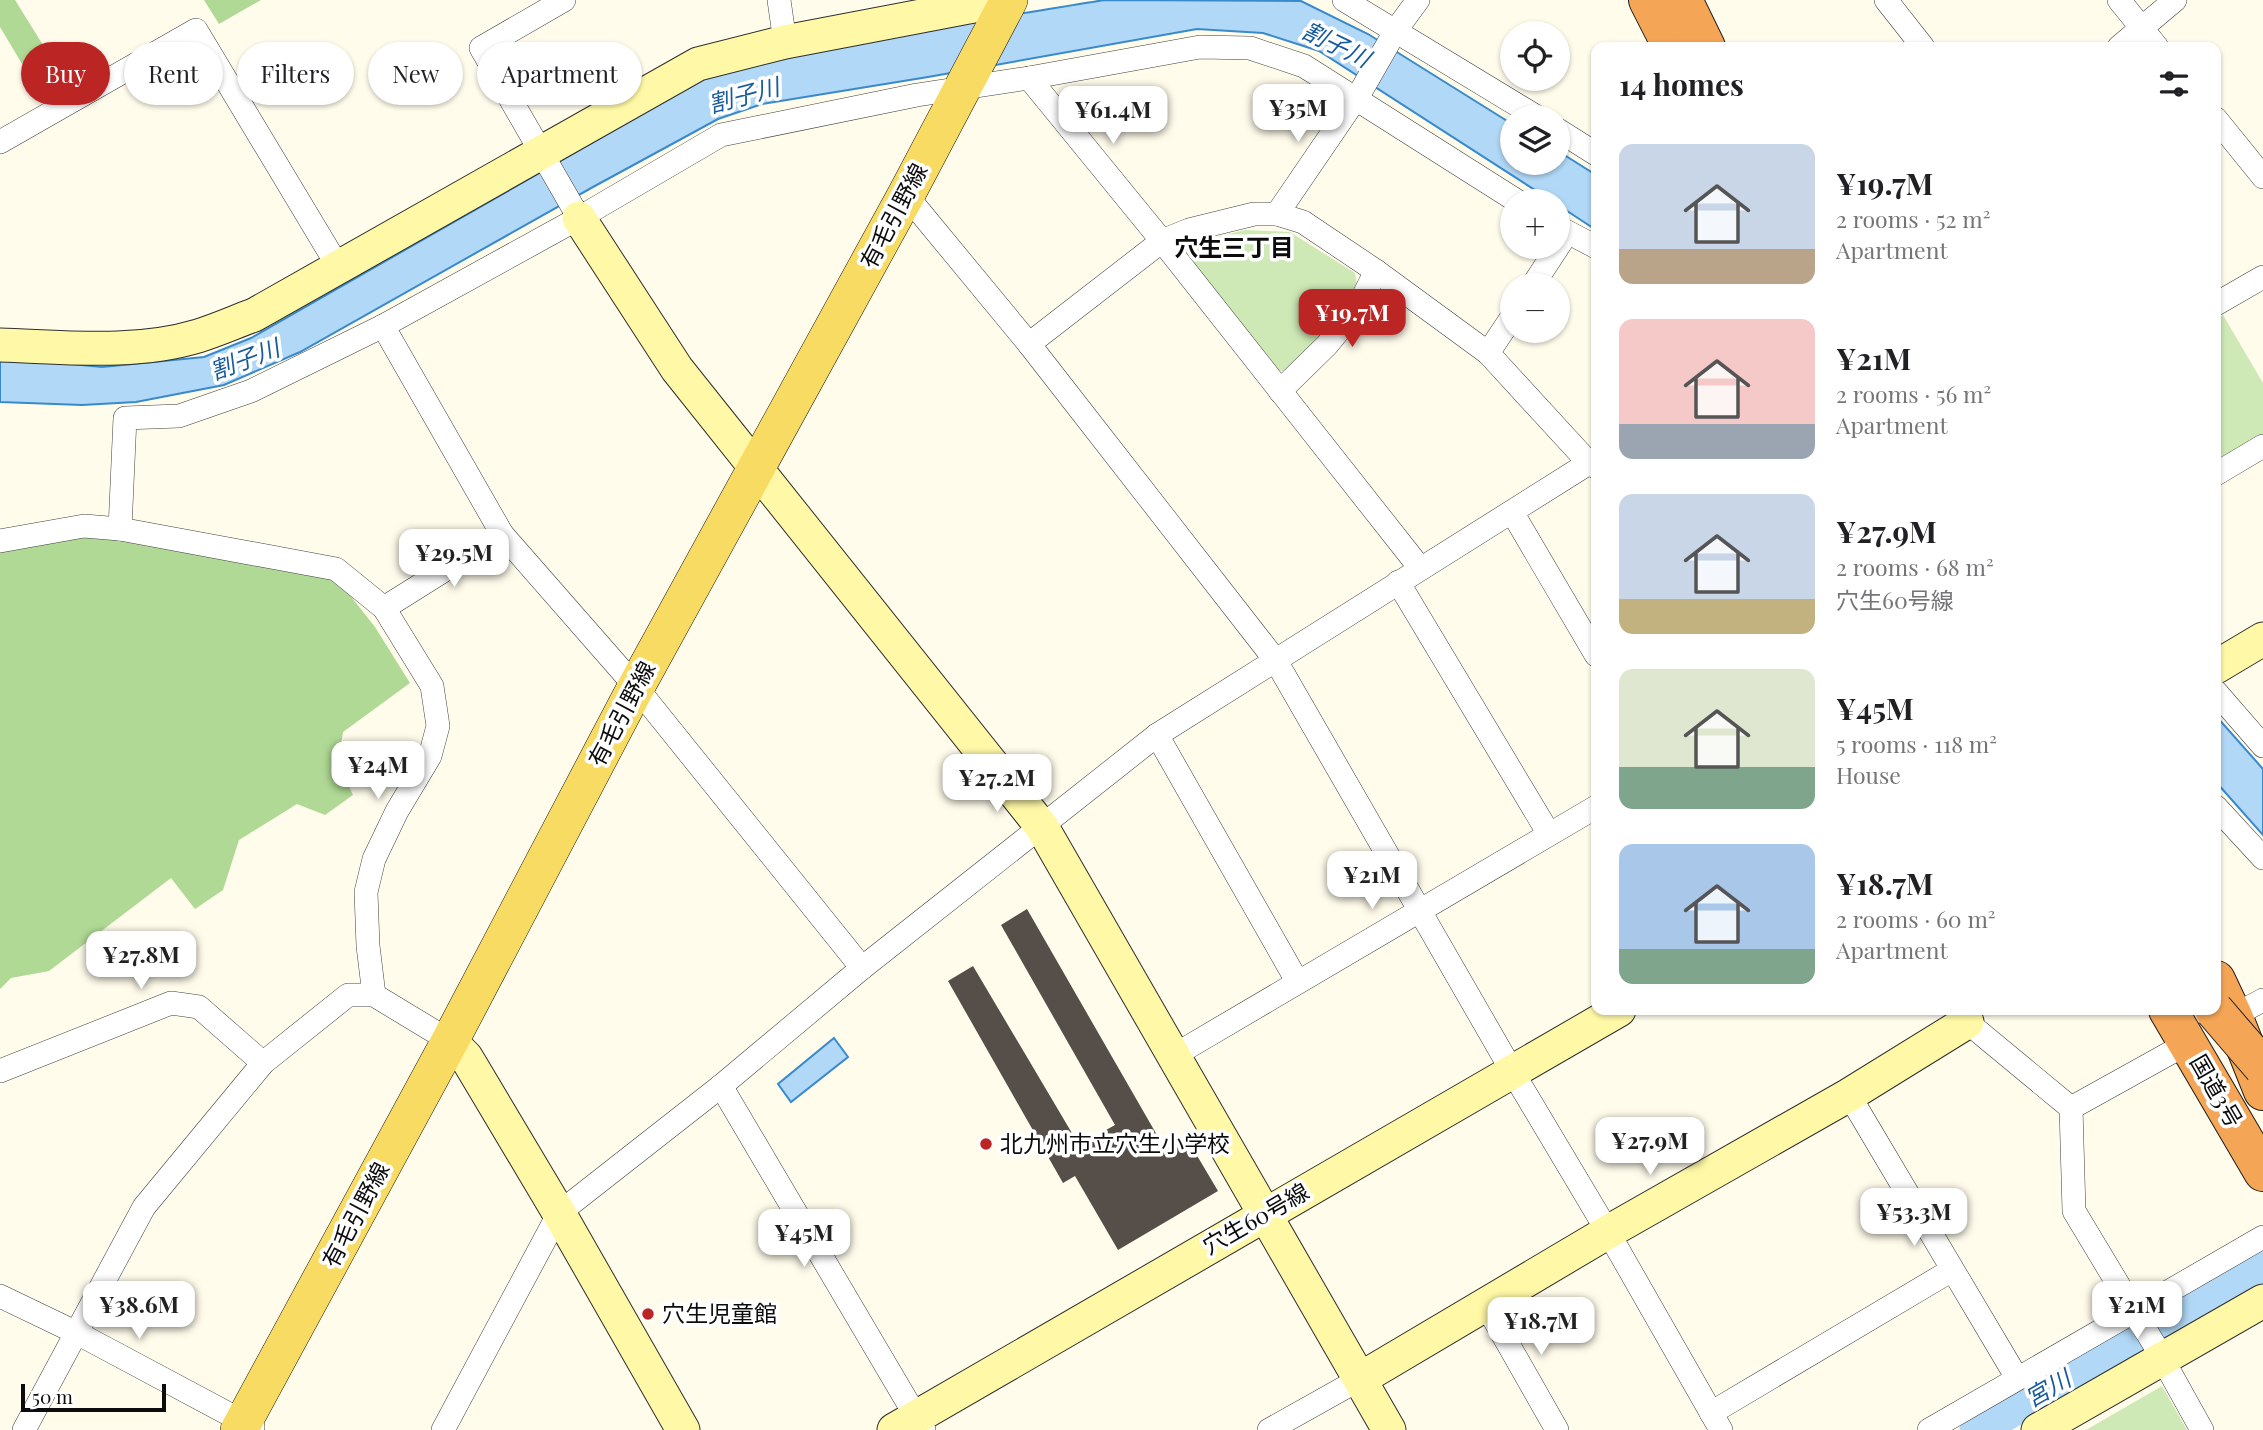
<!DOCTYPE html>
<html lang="en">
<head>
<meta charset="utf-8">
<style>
	:root { --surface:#fff; --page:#f6f6f6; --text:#202124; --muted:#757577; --accent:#bb2625 }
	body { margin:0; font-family:"Playfair Display","Noto Sans JP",serif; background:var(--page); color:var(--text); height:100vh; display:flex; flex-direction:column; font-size:26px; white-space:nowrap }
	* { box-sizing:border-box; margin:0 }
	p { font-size:23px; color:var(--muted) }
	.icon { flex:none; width:38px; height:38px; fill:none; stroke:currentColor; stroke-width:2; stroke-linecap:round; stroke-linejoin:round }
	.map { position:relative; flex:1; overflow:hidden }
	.side { position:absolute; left:1591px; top:42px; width:630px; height:973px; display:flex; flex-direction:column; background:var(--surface); border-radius:14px; box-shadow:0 2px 5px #0004 }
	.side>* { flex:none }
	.top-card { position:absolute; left:21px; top:42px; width:665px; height:63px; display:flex; gap:14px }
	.fabs { position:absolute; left:1500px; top:21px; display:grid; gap:14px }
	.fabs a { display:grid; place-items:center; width:70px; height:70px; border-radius:50%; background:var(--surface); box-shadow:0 2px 5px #0004; font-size:35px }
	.scale { position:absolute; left:21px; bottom:18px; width:145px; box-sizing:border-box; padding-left:7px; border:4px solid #0c0c0c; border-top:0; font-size:19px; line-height:24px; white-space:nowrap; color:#0c0c0c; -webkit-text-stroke:5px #fff; paint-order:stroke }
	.price { position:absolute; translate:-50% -60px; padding:0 16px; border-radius:14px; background:#fff; color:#222; font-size:23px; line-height:46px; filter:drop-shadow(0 2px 4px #0008) }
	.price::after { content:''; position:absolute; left:50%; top:42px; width:21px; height:16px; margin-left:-10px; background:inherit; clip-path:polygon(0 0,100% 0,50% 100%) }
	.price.current { background:var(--accent); color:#fff }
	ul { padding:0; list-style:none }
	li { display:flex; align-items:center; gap:21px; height:175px; padding:0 28px }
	li span { display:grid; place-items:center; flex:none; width:196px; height:140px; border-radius:14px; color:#555 }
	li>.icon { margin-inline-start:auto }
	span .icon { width:84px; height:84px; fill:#fffc; stroke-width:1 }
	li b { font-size:30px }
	h2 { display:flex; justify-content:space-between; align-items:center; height:84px; padding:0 28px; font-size:30px }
	.chip { padding:0 24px; border-radius:32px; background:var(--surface); box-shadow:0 2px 5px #0004; font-size:24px; line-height:63px }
	.chip.current { background:var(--accent); color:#fff }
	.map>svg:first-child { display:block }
</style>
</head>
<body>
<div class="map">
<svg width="2263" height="1430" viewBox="0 0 2263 1430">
	<rect width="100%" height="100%" fill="#fffcec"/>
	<g fill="#cee9b6">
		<polygon points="1245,230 1290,232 1355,273 1357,285 1338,321 1288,372 1277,370 1183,254 1186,244"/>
		<polygon points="2223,315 2263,383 2263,436 2216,464 2216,320"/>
		<polygon points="2162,1386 2187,1430 2086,1430"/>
	</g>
	<g fill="#b0d995">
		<polygon points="0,0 15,0 76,98 52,114 0,27"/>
		<polygon points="204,0 261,0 219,24"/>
		<polygon points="85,532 334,575 375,627 410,683 343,732 338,762 353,795 325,815 297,804 239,840 223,890 195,909 171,878 49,971 11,978 0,989 0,547"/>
	</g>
	<g fill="#b1d8f6" stroke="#388acc" stroke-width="2">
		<path d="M1104 0 1301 1 1368 34 1512 124V163H1558V151L1596 175V230L1558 205V201H1552L1319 51 1263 33 1197 29 928 77 762 104 718 119 593 187 300 352 224 385 136 402 82 405 0 402V357L102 367 204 357 251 338 707 77C836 41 971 22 1104 0Z"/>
		<polygon points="2216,716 2263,769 2263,835 2216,782"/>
		<polygon points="834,1038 848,1057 791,1102 778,1084"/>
	</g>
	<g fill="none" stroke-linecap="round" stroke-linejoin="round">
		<polyline stroke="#b1d8f6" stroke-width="35" points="1977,1430 2263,1263"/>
	</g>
	<polygon fill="#554e49" points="1027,909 1165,1149 1186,1137 1218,1191 1118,1250 1075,1176 1063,1183 948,981 973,966 1079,1145 1115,1125 1001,925"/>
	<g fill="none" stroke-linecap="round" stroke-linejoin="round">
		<defs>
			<g id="street">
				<polyline points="564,0 481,48 579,218"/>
				<polyline points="779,0 785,42"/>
				<polyline points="1344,0 1537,117"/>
				<polyline points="1886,0 1923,47"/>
				<polyline points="2119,0 2157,47"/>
				<polyline points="2119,47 2175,0"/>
				<polyline points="1029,78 1162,241 1420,568"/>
				<polyline points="2216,119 2263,177"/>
				<polyline points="1558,130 1596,154"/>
				<polyline points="0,142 196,30 339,268"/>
				<polyline points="906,195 1029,344 1276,661 1512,1071 1608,1232 1721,1430"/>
				<polyline points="1277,214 1361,91 1396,30 1418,0"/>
				<polyline points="1558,227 1596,247"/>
				<polyline points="1533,285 1567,233"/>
				<polyline points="2216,304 2263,277"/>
				<polyline points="383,326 502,534 636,687 862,968"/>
				<polyline points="1029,344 1162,241 1189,230 1254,214 1277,214 1303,222 1376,271 1488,353 1589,463 1596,467"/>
				<polyline points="1488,353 1512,317"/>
				<polyline points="1280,391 1327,345 1358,307 1376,271"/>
				<polyline points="2216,474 2263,446"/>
				<polyline points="1512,512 1596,655"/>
				<polyline points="120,529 125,418 179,416 251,391 383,326 579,218 721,135 917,95 1029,78 1200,47 1250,48 1304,66 1517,201"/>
				<polyline points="0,541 84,526 120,529 336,569 384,608 432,686 438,726 430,756 397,811 374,859 366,892 368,946 374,995"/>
				<polyline points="1398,582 1549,834"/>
				<polyline points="384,608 502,534"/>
				<polyline points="2216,692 2263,746"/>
				<polyline points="1157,735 1297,981"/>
				<polyline points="2216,807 2263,858"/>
				<polyline points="1961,1011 1967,1022 2071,1108 2074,1211 2157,1349 2202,1430"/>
				<polyline points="2233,1016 2263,1000"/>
				<polyline points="1173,1056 1596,807"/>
				<polyline points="0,1071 171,1003 199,1007 263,1063"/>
				<polyline points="721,1086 924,1430"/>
				<polyline points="1849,1095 2017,1378"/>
				<polyline points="2071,1108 2188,1043"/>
				<polyline points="0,1296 77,1333 253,1427"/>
				<polyline points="1486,1305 1557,1430"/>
				<polyline points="1711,1413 1952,1270"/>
				<polyline points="24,1430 144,1207 263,1063 348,995 374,995 450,1041"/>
				<polyline points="443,1430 559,1213 721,1086 862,968 1157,735 1589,463"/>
				<polyline points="1269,1430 1360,1379"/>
				<polyline points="1929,1430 2263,1237"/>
			</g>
			<g id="secondary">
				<polyline points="579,218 677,369 1042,827 1389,1430"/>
				<path d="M0 345C65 347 135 355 198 336 217 330 235 322 254 315L698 64 785 42 1005 0"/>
				<polyline points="2216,667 2263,639"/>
				<polyline points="450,1041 466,1057 478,1077 559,1213 683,1430"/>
				<polyline points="1360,1379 1608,1232 1849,1095 1967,1022"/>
				<polyline points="894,1430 1619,1010"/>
				<polyline points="2038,1430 2263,1301"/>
			</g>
			<polyline id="primary" points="239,1430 450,1041 636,687 906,195 1009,0"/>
			<g id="highway">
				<polyline points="1648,0 1672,47"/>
				<polyline points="1683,0 1706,47"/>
				<polyline points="2216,980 2233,1016 2263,1091"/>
				<polyline points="2168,1010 2263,1172"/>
			</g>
		</defs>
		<use href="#street" stroke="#3f3f3f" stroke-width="24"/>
		<use href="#secondary" stroke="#2e2e2e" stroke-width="35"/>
		<use href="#primary" stroke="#1d1d1d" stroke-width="38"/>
		<use href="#highway" stroke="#1d1d1d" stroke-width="40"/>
		<use href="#street" stroke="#fff" stroke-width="23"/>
		<use href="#secondary" stroke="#fff9a7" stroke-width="33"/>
		<use href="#primary" stroke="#f8db63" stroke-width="37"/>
		<use href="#highway" stroke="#f4a555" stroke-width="38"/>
		<defs>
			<polyline id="highway-bridge" points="2214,1010 2263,1067"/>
		</defs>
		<use href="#highway-bridge" stroke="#1d1d1d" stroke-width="40" stroke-linecap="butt"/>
		<use href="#highway-bridge" stroke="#f4a555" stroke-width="38"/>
	</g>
	<g fill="#bb2625" stroke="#fff" stroke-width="2.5">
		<circle cx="986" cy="1144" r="7"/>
		<circle cx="648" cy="1314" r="7"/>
	</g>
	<g text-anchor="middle" stroke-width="7" stroke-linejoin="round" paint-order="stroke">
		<g font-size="23" fill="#0c0c0c" stroke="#fff">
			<text transform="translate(894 216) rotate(-62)" y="8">有毛引野線</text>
			<text transform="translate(622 714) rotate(-62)" y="8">有毛引野線</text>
			<text transform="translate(2216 1091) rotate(60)" y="8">国道3号</text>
			<text transform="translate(356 1215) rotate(-62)" y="8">有毛引野線</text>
			<text transform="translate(1256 1219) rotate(-30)" y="8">穴生60号線</text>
		</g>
		<g font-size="23" fill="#0c0c0c" stroke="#fff" text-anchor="start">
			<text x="1000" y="1152">北九州市立穴生小学校</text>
			<text x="662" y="1322">穴生児童館</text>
		</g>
		<g font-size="24" font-style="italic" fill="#175b9d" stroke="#fff">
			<text transform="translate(1336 45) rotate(26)" y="8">割子川</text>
			<text transform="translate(744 96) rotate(-15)" y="8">割子川</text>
			<text transform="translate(245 360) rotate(-21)" y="8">割子川</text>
			<text transform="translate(2048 1389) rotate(-30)" y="8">宮川</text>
		</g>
		<g font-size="24" font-weight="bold" fill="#0c0c0c" stroke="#fff">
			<text x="1234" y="256">穴生三丁目</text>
		</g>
	</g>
</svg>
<div class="fabs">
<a><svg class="icon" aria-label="locate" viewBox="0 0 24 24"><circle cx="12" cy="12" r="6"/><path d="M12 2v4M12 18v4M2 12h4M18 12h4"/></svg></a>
<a><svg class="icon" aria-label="layers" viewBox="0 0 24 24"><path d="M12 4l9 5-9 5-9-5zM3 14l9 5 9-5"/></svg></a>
<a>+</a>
<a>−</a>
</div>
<div class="scale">50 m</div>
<b class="price" style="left:1298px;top:144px">¥35M</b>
<b class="price" style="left:1113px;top:146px">¥61.4M</b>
<b class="price current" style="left:1352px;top:349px">¥19.7M</b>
<b class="price" style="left:454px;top:589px">¥29.5M</b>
<b class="price" style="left:378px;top:801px">¥24M</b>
<b class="price" style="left:997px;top:814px">¥27.2M</b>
<b class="price" style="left:1372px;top:911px">¥21M</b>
<b class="price" style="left:141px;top:991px">¥27.8M</b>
<b class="price" style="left:1650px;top:1177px">¥27.9M</b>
<b class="price" style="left:1914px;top:1248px">¥53.3M</b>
<b class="price" style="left:804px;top:1269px">¥45M</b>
<b class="price" style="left:139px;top:1341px">¥38.6M</b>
<b class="price" style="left:2137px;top:1341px">¥21M</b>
<b class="price" style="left:1541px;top:1357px">¥18.7M</b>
<div class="top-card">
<a class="chip current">Buy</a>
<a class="chip">Rent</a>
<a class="chip">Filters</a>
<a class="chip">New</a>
<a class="chip">Apartment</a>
</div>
<section class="side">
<h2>14 homes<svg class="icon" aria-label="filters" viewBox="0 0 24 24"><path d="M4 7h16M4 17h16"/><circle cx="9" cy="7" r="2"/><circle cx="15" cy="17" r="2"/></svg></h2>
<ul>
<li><span style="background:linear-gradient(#c9d6e8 75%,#b9a48a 0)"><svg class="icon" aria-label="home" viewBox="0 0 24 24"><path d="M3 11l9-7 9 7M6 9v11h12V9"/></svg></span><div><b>¥19.7M</b><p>2 rooms · 52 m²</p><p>Apartment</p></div></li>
<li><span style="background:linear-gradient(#f6c9c9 75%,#9aa5b1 0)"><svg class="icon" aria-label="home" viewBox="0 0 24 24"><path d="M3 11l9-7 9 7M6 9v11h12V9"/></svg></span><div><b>¥21M</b><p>2 rooms · 56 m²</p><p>Apartment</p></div></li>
<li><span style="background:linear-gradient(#c9d6e8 75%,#c2b280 0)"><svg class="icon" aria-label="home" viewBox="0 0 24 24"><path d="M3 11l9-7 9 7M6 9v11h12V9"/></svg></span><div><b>¥27.9M</b><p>2 rooms · 68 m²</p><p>穴生60号線</p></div></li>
<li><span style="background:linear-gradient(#dfe7d0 70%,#7fa58c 0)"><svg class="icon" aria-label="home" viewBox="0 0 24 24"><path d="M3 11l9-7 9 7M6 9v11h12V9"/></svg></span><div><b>¥45M</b><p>5 rooms · 118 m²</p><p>House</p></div></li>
<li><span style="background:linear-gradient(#a9c7e8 75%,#7fa58c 0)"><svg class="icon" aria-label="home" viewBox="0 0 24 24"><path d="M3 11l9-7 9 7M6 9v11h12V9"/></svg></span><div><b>¥18.7M</b><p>2 rooms · 60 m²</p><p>Apartment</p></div></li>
</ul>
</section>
</div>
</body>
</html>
